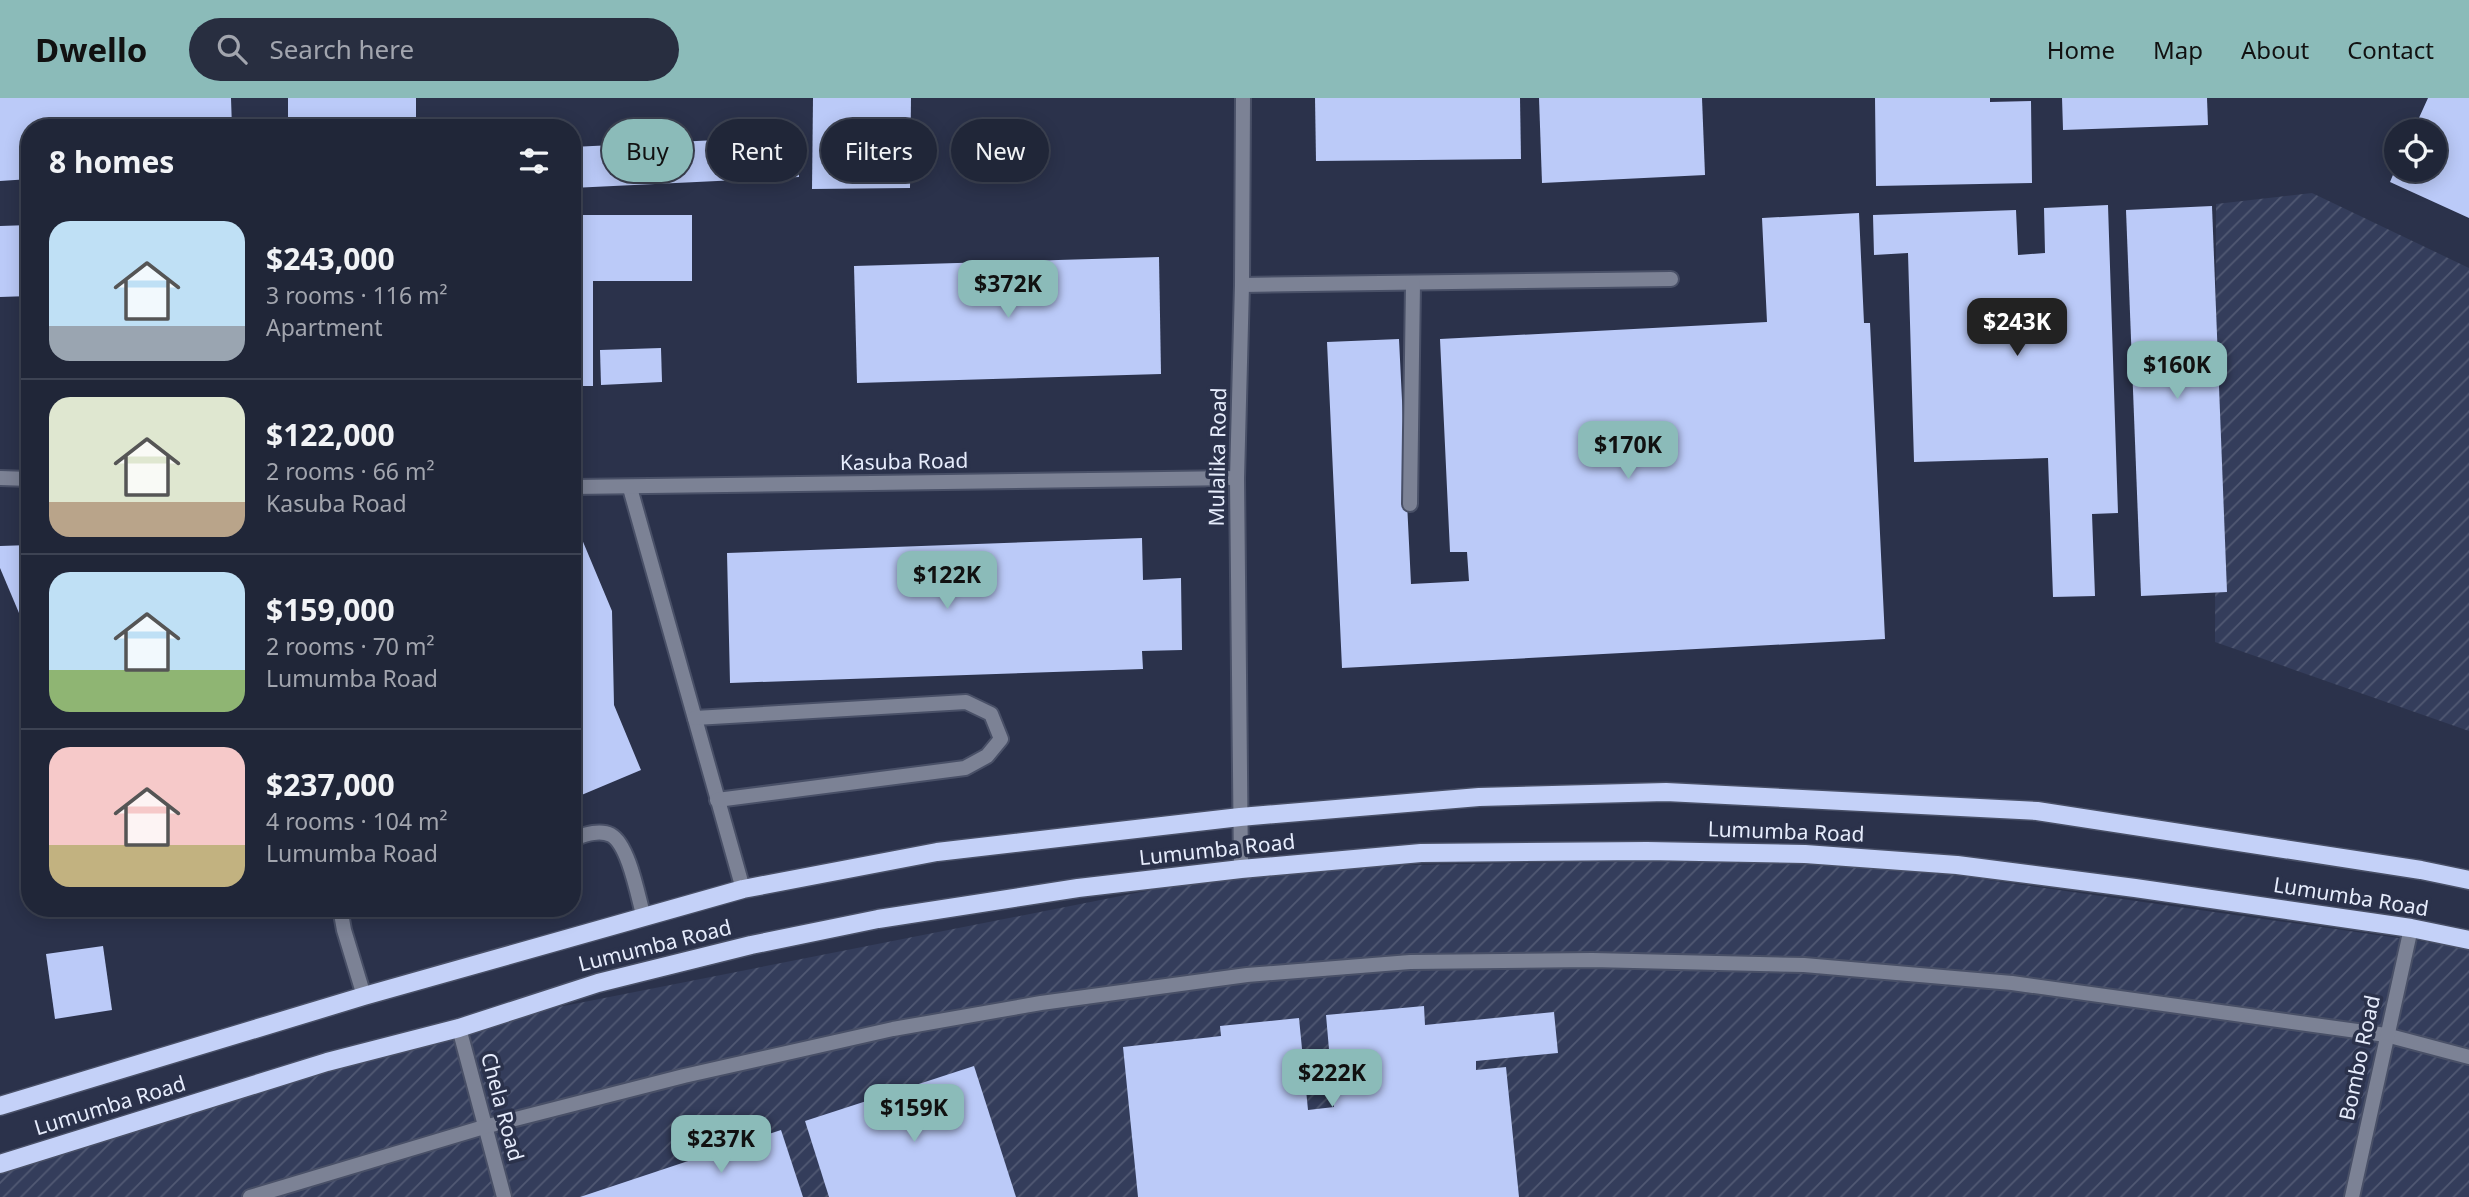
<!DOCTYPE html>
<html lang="en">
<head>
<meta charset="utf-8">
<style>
	:root { --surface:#202638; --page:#282e40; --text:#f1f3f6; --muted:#a2a5ae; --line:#3d4353; --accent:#8bbbb9 }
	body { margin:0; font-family:"Noto Sans",sans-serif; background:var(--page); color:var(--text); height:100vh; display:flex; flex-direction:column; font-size:26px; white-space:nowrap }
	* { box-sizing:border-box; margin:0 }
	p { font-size:23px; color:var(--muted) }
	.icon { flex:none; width:38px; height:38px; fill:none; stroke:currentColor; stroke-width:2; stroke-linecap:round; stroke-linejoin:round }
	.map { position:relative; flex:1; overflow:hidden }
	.sheet { position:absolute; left:21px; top:21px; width:560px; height:798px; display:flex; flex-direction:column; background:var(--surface); border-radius:28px; box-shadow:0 4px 18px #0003,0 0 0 2px var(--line) }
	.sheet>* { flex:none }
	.top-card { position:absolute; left:602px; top:21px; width:665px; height:63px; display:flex; gap:14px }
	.buttons { position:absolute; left:2384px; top:21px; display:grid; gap:14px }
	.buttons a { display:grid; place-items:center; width:63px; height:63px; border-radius:50%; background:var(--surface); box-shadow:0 4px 18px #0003,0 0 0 2px var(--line); font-size:35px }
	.price { position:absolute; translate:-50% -60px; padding:0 16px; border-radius:14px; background:var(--accent); color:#111; font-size:23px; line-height:46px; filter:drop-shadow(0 2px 4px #0008) }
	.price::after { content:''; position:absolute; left:50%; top:42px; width:21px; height:16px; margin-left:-10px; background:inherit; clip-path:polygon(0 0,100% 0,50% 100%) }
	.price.current { background:#222; color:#fff }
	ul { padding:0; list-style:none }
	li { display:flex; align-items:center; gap:21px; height:175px; padding:0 28px }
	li+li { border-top:2px solid var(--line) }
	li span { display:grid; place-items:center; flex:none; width:196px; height:140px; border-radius:21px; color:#555 }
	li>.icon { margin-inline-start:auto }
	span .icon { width:84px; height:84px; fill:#fffc; stroke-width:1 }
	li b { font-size:30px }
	h2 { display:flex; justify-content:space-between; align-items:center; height:84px; padding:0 28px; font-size:30px }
	.chip { padding:0 24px; border-radius:32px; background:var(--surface); box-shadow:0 4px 18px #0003,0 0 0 2px var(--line); font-size:24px; line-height:63px }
	.chip.current { background:var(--accent); color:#111 }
	header { display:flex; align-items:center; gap:42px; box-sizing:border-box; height:98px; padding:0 35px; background:var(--accent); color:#111 }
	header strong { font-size:33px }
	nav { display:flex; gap:38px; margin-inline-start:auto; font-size:24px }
	.search { width:490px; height:63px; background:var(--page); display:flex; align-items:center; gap:18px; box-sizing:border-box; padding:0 24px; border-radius:38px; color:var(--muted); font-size:26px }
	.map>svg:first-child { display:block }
</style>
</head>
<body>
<header>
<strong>Dwello</strong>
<div class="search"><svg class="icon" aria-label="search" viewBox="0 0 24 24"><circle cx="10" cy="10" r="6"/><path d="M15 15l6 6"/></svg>Search here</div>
<nav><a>Home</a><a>Map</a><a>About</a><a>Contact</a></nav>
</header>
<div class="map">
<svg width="2469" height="1099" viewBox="0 0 2469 1099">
	<defs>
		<pattern id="industrial-furrows" width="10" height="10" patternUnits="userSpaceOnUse" patternTransform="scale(1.75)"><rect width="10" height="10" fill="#343d5b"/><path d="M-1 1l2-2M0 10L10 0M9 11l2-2" fill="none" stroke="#515973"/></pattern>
	</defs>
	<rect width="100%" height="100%" fill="#2b324b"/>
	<g fill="url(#industrial-furrows)">
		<polygon points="2312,95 2469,170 2469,633 2215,544 2216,106"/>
		<polygon points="1826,759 2469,850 2469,1099 0,1099 0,1065 468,927 1262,770"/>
	</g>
	<g fill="#bbcaf8">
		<polygon points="0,0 231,0 232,30 30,30 30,81 0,83"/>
		<rect x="288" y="0" width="128" height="30"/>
		<polygon points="813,0 911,0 910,90 812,91"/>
		<polygon points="1315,0 1520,0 1521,61 1316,63"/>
		<polygon points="1539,0 1702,0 1705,77 1542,85"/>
		<polygon points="1875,0 1990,0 1990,4 2031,3 2032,85 1876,88"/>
		<polygon points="2062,0 2207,0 2208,27 2063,32"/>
		<polygon points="2428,0 2469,0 2469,120 2390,84 2395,72 2434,72 2434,33 2413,33"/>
		<polygon points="798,38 799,79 572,90 572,49"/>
		<polygon points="2108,107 2118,415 2092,416 2095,498 2053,499 2048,360 1914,364 1908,155 1874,157 1873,117 2016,112 2018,157 2045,155 2044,110"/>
		<polygon points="2212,108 2227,494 2141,498 2126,112"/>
		<polygon points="1859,115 1864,225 1870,225 1885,541 1342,570 1327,244 1399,241 1411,486 1469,483 1467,454 1450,454 1440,241 1767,224 1762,120"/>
		<polygon points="572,117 692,117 692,183 593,183 593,288 572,288"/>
		<polygon points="30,127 30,198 0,199 0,128"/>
		<polygon points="1159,159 1161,276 857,285 854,168"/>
		<polygon points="661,250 662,284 601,287 600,252"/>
		<polygon points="572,427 576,427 612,513 614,607 641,672 572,701"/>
		<polygon points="1142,440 1143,482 1181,480 1182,552 1142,553 1143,571 730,585 727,455"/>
		<polygon points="30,447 30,541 0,470 0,448"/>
		<polygon points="103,848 112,912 55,921 46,856"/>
		<polygon points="1424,908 1425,927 1554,914 1558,955 1476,963 1476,972 1506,969 1519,1099 1138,1099 1123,949 1221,938 1220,928 1299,920 1308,1012 1334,1009 1326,917"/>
		<polygon points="974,968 1016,1099 829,1099 805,1023"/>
		<polygon points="781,1032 803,1099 580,1099"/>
	</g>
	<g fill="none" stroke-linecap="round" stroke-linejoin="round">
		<defs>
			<g id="service">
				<polyline points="1242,187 1671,181"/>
				<polyline points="630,390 743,791"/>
				<polyline points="1410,406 1413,185"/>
				<polyline points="695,620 966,604 991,616 1001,641 987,658 965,670 717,702"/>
				<path d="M572 741C584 737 599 731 611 737 629 747 638 799 644 820"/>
				<polyline points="344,810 342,821 344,832 364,898"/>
			</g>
			<g id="minor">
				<polyline points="0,380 30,381"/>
				<polyline points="572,389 1237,380"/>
				<polyline points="1241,771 1237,380 1242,187 1243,0"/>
				<polyline points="459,930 504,1099"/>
				<polyline points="250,1099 484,1029 684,978 893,931 1041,905 1247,877 1410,864 1592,862 1804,867 2012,885 2386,937 2469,959"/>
				<polyline points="2352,1099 2411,830"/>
			</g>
			<g id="primary">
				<polyline points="0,1008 364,898 743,791 937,754 1240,719 1479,699 1666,694 2037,713 2421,772 2469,782"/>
				<polyline points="0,1066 327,964 459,930 598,885 751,847 878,821 1078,790 1241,771 1421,755 1647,753 1805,756 1957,767 2135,790 2411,830 2469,842"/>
			</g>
		</defs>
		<use href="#service" stroke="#495067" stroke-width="18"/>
		<use href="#minor" stroke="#495067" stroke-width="18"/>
		<use href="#primary" stroke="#495067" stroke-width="21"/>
		<use href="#service" stroke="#7c8295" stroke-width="14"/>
		<use href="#minor" stroke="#7c8295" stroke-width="14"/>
		<use href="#primary" stroke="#c4d1f8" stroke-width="18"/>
	</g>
	<g text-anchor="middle" stroke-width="7" stroke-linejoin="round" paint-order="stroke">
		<g font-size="21" fill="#e6ecfc" stroke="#2b324b">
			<text transform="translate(1218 359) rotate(-89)" y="7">Mulalika Road</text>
			<text transform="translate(904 364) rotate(-1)" y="7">Kasuba Road</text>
			<text transform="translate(1786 734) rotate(2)" y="7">Lumumba Road</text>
			<text transform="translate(1217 752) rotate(-6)" y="7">Lumumba Road</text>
			<text transform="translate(2351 799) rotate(9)" y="7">Lumumba Road</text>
			<text transform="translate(655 848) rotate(-14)" y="7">Lumumba Road</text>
			<text transform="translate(2360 960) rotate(-78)" y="7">Bombo Road</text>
			<text transform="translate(110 1008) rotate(-17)" y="7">Lumumba Road</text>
			<text transform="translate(502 1009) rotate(75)" y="7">Chela Road</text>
		</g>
	</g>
</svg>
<div class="buttons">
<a><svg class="icon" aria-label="locate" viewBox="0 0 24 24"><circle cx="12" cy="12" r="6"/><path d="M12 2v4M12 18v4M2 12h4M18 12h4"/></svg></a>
</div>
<b class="price" style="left:1008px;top:222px">$372K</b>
<b class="price current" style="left:2017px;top:260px">$243K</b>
<b class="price" style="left:2177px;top:303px">$160K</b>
<b class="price" style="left:1628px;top:383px">$170K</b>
<b class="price" style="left:947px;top:513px">$122K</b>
<b class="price" style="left:1332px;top:1011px">$222K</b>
<b class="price" style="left:914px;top:1046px">$159K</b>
<b class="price" style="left:721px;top:1077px">$237K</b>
<div class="top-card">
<a class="chip current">Buy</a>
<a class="chip">Rent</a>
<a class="chip">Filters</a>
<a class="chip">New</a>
</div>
<section class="sheet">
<h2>8 homes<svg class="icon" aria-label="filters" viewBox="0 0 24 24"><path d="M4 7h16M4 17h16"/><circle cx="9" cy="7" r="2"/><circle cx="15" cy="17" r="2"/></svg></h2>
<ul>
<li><span style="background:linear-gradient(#bfe0f5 75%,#9aa5b1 0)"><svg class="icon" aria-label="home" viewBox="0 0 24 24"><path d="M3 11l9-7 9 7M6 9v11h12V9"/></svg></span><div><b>$243,000</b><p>3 rooms · 116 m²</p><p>Apartment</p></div></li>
<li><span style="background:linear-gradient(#dfe7d0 75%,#b9a48a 0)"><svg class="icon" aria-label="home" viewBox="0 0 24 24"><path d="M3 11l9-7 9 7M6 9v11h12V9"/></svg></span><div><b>$122,000</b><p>2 rooms · 66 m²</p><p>Kasuba Road</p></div></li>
<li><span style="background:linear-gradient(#bfe0f5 70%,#8fb573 0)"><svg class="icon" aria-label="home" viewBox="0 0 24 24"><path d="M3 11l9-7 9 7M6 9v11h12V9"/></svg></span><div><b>$159,000</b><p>2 rooms · 70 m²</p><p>Lumumba Road</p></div></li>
<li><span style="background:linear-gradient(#f6c9c9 70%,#c2b280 0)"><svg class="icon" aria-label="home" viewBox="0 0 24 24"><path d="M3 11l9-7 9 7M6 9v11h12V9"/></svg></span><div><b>$237,000</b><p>4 rooms · 104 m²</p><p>Lumumba Road</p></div></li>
</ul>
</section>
</div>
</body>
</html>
